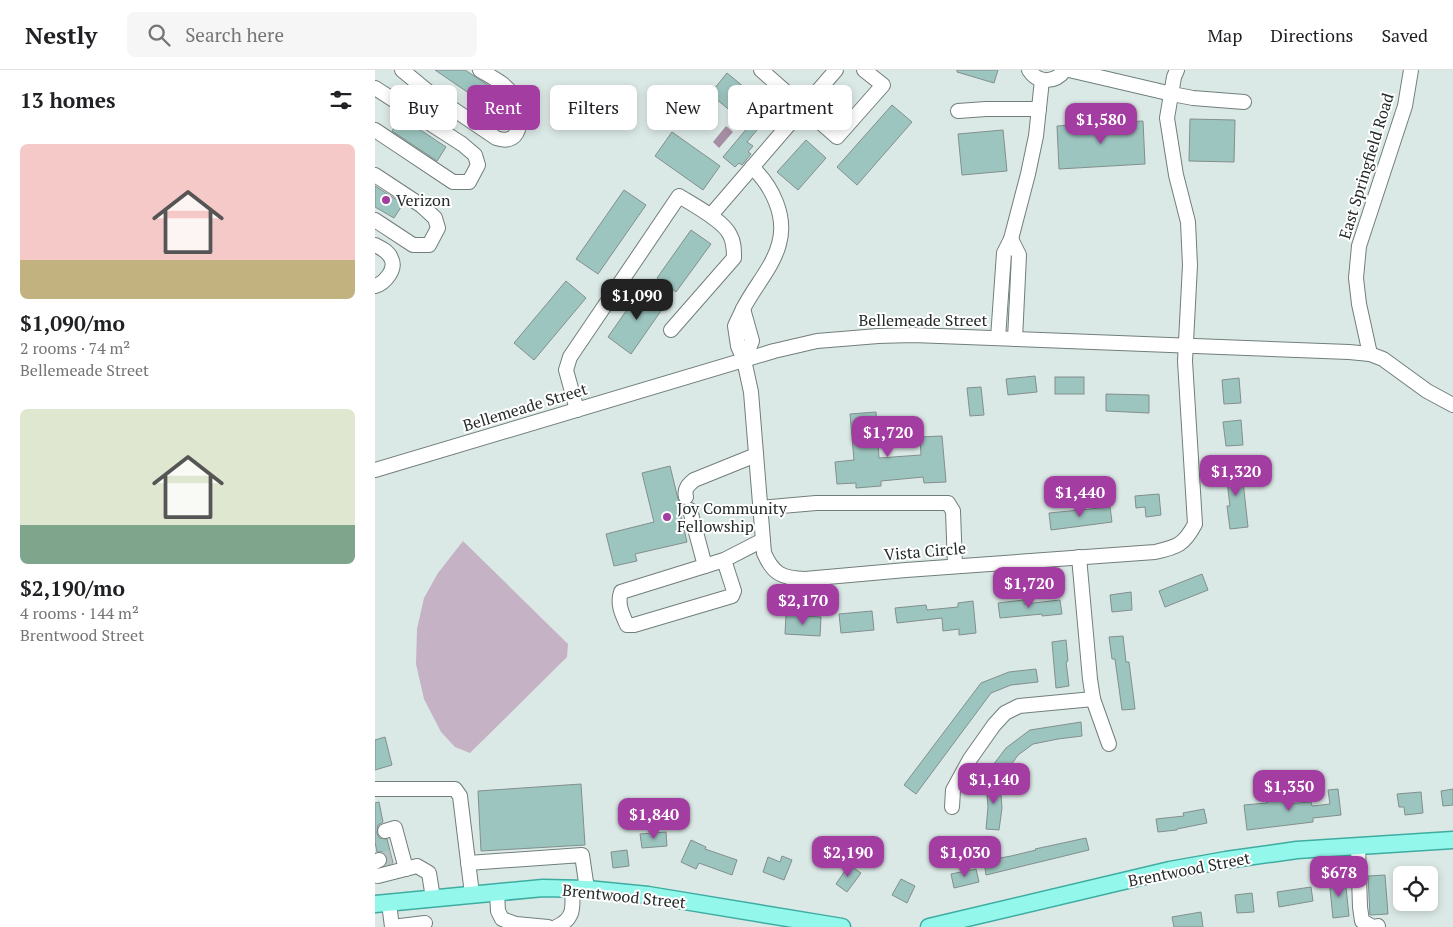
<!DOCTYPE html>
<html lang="en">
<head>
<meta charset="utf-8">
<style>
	:root { --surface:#fff; --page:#f6f6f6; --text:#202124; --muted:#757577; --line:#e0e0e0; --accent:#a33da1 }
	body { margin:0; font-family:"PT Serif",serif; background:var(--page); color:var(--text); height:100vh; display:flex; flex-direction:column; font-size:19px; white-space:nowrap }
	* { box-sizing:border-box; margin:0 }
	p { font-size:16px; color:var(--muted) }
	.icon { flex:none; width:28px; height:28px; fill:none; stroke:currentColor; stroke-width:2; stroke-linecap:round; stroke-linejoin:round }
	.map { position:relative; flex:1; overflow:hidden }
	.panel { display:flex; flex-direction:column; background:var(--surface); width:375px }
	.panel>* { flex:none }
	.top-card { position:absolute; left:15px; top:15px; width:475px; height:45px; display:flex; gap:10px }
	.controls { position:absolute; left:1018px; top:796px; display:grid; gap:10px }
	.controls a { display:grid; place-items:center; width:45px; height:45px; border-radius:8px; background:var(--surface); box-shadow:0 2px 8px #0003; font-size:25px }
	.price { position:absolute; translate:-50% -42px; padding:0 11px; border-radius:10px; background:var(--accent); color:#fff; font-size:16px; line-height:32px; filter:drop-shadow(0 1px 2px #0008) }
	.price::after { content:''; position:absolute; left:50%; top:30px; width:15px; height:11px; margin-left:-8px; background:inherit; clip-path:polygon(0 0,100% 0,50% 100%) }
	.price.on { background:#222; color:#fff }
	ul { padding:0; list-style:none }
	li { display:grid; align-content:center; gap:10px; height:265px; padding:0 20px }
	li span { display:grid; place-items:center; height:155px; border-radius:8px; color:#555 }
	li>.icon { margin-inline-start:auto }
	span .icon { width:90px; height:90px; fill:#fffc; stroke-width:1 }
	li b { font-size:21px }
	h2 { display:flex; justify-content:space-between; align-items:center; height:60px; padding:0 20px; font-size:21px }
	.pill { padding:0 18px; border-radius:8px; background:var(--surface); box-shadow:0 2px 8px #0003; font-size:18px; line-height:45px }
	.pill.on { background:var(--accent); color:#fff }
	header { display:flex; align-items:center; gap:30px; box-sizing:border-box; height:70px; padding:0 25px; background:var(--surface); border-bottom:1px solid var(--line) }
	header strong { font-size:24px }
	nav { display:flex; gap:28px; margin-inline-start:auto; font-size:18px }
	.search { width:350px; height:45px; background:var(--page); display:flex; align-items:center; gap:12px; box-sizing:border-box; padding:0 18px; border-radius:8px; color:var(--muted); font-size:19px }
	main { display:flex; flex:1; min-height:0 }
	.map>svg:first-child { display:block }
</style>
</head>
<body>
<header>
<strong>Nestly</strong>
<div class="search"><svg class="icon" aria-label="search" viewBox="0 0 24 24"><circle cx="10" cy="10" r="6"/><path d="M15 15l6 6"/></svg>Search here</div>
<nav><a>Map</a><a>Directions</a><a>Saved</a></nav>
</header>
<main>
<section class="panel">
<h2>13 homes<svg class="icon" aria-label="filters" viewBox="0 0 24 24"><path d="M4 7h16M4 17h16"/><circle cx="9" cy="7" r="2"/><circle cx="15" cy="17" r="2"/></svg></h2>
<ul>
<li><span style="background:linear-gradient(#f6c9c9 75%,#c2b280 0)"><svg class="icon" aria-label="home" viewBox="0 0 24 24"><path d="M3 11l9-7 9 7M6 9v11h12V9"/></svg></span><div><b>$1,090/mo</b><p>2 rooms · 74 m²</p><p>Bellemeade Street</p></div></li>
<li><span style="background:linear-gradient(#dfe7d0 75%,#7fa58c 0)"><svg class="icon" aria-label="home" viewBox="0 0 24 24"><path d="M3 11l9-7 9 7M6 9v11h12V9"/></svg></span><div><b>$2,190/mo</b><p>4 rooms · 144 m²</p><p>Brentwood Street</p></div></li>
</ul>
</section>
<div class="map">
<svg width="1078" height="857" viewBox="0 0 1078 857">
	<rect width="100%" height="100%" fill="#dbe9e6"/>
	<polygon fill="#c5b2c4" points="88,471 193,574 192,587 95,683 80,677 66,662 49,629 41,594 42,559 49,528 63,503"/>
	<polygon fill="#a58da3" points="351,56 358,62 344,78 338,72"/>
	<g fill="#9dc5bf" stroke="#828f8d">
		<polygon points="60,0 90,0 114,16 104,30"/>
		<polygon points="582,0 623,0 619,13 582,2"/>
		<polygon points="352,3 398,41 372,72 378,76 373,82 376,84 367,95 364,93 360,97 348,87 374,56 335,24"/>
		<polygon points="517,35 537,52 482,115 462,97"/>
		<polygon points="26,47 71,77 62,91 17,61"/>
		<polygon points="815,49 860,50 859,92 814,91"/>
		<polygon points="768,51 770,94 684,99 682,56"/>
		<polygon points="628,60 632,101 587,105 583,64"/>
		<polygon points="297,62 345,96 328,120 280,86"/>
		<polygon points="431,70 451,88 423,120 402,102"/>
		<polygon points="0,116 28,134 19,148 0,137"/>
		<polygon points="249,120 271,135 223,204 201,189"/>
		<polygon points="316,160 336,174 301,222 282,208"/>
		<polygon points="191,211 211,228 159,290 139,273"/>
		<polygon points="267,218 290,235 256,284 233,267"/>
		<polygon points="660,306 662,322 633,325 631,309"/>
		<rect x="680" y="307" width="29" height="17"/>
		<polygon points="864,308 866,333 849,334 847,310"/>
		<polygon points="606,317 609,345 595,346 592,318"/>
		<polygon points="731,324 774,325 774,343 731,341"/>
		<polygon points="501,342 504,388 546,385 545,367 567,366 571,412 549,413 548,407 506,411 506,416 481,418 481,413 462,414 460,392 479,390 475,344"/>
		<polygon points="866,350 868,375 851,376 848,352"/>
		<polygon points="866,393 873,457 855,459 852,436 855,436 850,395"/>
		<polygon points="295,396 303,429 308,435 306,442 305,442 312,472 260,484 262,491 239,496 231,464 279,452 267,403"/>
		<polygon points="784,424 786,445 771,447 770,437 761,438 760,426"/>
		<polygon points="735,437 737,452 676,460 674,443"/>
		<polygon points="827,504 833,520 790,537 784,521"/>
		<polygon points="756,522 757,540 737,542 735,525"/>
		<polygon points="649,530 649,534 685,530 687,544 667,546 667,544 625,548 623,533"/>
		<polygon points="598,531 601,563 584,565 584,559 568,561 567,548 522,553 520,538 551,535 552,540 583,537 583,533"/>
		<polygon points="497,541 499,560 466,563 464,544"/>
		<polygon points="411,545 446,547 445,566 410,564"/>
		<polygon points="748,566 751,592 754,592 760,639 747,640 740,589 737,589 734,567"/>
		<polygon points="691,570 693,591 691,592 694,616 681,618 677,572"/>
		<polygon points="661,599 663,612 636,615 616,623 541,724 529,715 606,613 634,602"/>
		<polygon points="706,652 707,666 683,669 658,674 643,685 627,708 615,699 631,678 655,660"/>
		<polygon points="10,667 17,695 0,700 0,670"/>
		<polygon points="625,711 627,738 624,760 611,759 613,737 611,712"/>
		<polygon points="206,714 210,775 106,781 103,721"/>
		<polygon points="963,719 966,745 938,748 938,752 872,760 869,735 892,733 892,730 909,728 910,734 936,732 937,736 955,734 953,720"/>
		<polygon points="1078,719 1078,735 1068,736 1066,721"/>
		<polygon points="1046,722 1048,743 1030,745 1029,737 1024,737 1022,724"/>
		<polygon points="4,732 8,752 3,755 2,763 4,768 12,769 18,793 11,795 12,787 8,782 2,782 0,772 0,733"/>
		<polygon points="304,732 305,744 272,747 271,736"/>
		<polygon points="829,739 832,753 802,759 802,760 783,762 781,749 809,746 808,743"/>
		<polygon points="291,762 292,776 267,778 265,764"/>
		<polygon points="711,768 714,780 611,805 609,791 636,786 661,780 660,779"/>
		<polygon points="316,770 331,777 330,779 362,790 357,805 324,793 321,799 306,792"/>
		<polygon points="252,780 254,796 238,798 236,782"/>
		<polygon points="407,786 417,790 409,810 388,802 393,787 405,792"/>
		<polygon points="474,795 486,803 472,822 461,814"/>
		<polygon points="601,799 604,812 579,818 576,804"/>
		<polygon points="1010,805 1013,844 995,845 993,806"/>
		<polygon points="970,808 974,846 958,848 954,809"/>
		<polygon points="526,809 540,816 532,833 517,825"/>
		<polygon points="936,817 938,831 904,837 902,822"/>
		<polygon points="877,823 879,842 862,843 860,825"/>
		<polygon points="826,842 828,857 799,857 797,847"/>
	</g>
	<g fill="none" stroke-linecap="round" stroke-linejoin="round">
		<polyline stroke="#b7c3c0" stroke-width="14" stroke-dasharray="14 7" stroke-linecap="butt" points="4,790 16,787"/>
		<defs>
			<g id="minor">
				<path d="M27 0 56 24 121 68C150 78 148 40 137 24 130 13 116 7 105 0"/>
				<polyline points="386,0 462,67 508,15 489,0"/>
				<path d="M654 0C663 14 680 13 690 0"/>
				<polyline points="694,0 797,24 818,28 869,32"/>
				<polyline points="1036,0 1030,36 984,176 981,208 984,234 995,284 1008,289 1052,321 1078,335"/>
				<polyline points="0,18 87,74 100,85 103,95 94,112 78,112 0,60"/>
				<polyline points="583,41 611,39 664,39"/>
				<polyline points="0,105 47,136 60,148 63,158 54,175 38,175 0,150"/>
				<polyline points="336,145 461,0"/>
				<polyline points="636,169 644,185 640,269"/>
				<path d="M0 175C6 178 13 181 16 188 22 199 10 213 0 216"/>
				<path d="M368 239C379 217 398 197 404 174 412 146 397 116 377 97"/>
				<polyline points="623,268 629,183 636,169 653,104 661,66 667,10"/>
				<path d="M369 290 377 271 368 239 360 256 363 276 369 290 376 322 389 483C398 504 407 508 430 509L531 500 780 482C802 477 809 475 820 454L810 291 815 195 813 152 801 105 792 48 799 7 802 0"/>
				<path d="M202 340 191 300 195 287 304 126C317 134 349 151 355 165 359 172 359 180 359 188L296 260"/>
				<polyline points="0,400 399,281 442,271 503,266 538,265 974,282 995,284"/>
				<path d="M311 427C309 419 313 415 319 410L381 385"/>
				<polyline points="385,438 441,433 573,433 578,441 580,496"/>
				<polyline points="315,440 330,496"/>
				<polyline points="704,487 715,609 718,629 734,674"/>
				<path d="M349 490 359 521 357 526 259 555H252C247 544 242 534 246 522L349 490 388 470"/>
				<polyline points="0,719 80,719 85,726 97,824"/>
				<polyline points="577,737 578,720 595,689 619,655 630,643 644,636 718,629"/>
				<polyline points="10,761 20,758 31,799"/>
				<polyline points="983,776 985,837 987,851 998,857 1003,856"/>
				<polyline points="0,792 4,790"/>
				<polyline points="93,793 207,785 212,819"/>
				<polyline points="0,805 3,806 42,796 54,803 58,828"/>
				<polyline points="122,822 123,841 127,849 141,854 173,857"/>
				<polyline points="14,833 17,857 50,853"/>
				<path d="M181 857C200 849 198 836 197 819"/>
			</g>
			<g id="major">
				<polyline points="0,834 168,818 212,819 273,825 467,857"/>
				<polyline points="554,857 795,800 851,790 922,780 1078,770"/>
			</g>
		</defs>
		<use href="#minor" stroke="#717e7b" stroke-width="16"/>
		<use href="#major" stroke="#3eaca0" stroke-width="19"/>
		<use href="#minor" stroke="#fff" stroke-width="14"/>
		<use href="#major" stroke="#93f7ec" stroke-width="16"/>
	</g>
	<g fill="#a33da1" stroke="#fff" stroke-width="2">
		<circle cx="11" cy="130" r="5"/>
		<circle cx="292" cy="447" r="5"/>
	</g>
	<g text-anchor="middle" stroke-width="4" stroke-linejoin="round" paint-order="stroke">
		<g font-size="16" fill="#252b2a" stroke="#fff">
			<text transform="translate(991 96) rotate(-73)" y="6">East Springfield Road</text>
			<text x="548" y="256">Bellemeade Street</text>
			<text transform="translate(150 337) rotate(-17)" y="6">Bellemeade Street</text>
			<text transform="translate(550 481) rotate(-5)" y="6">Vista Circle</text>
			<text transform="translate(814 799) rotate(-11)" y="6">Brentwood Street</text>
			<text transform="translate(249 826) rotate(6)" y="6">Brentwood Street</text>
		</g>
		<g font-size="16" fill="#252b2a" stroke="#fff" text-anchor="start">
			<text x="21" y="136">Verizon</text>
			<text x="302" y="444">Joy Community<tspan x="302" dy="18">Fellowship</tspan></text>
		</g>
	</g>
</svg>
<div class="controls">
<a><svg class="icon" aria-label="locate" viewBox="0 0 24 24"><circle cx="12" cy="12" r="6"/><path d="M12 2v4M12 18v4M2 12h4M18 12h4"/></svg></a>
</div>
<b class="price" style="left:726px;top:75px">$1,580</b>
<b class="price on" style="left:262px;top:251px">$1,090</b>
<b class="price" style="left:513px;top:388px">$1,720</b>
<b class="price" style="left:861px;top:427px">$1,320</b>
<b class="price" style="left:705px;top:448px">$1,440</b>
<b class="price" style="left:654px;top:539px">$1,720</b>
<b class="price" style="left:428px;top:556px">$2,170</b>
<b class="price" style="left:619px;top:735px">$1,140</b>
<b class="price" style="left:914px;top:742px">$1,350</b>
<b class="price" style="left:279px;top:770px">$1,840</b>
<b class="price" style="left:473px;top:808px">$2,190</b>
<b class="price" style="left:590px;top:808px">$1,030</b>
<b class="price" style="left:964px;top:828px">$678</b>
<div class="top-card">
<a class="pill">Buy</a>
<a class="pill on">Rent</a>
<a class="pill">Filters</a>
<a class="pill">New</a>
<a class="pill">Apartment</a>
</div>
</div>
</main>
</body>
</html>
